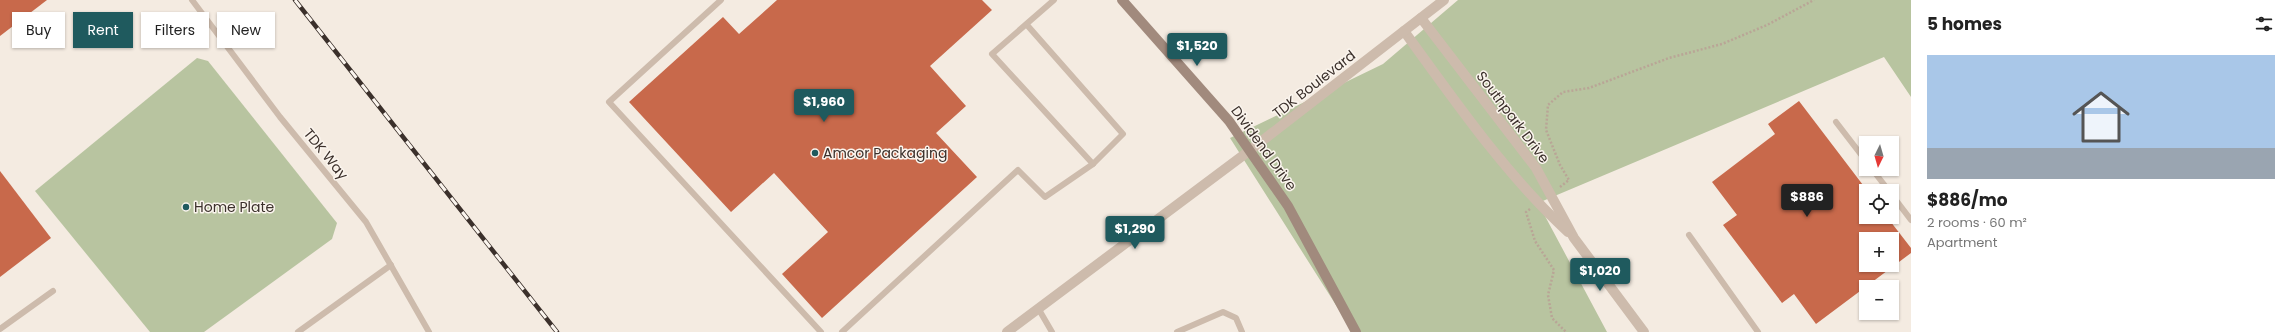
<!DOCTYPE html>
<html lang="en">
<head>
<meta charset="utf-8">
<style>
	:root { --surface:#fff; --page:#f2f2f2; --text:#222; --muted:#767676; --line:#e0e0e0; --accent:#1f5a5e }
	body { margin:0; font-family:Poppins,sans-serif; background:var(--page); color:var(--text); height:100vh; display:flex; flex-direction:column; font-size:15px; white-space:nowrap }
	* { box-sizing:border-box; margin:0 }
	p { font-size:13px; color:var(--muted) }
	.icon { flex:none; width:22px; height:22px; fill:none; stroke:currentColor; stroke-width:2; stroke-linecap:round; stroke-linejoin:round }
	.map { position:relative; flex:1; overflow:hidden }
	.details { display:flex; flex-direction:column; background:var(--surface); width:380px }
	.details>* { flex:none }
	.banner { position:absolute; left:12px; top:12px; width:380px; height:36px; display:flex; gap:8px }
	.needle { width:26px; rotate:185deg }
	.fabs { position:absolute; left:1859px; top:136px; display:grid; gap:8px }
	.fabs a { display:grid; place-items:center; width:40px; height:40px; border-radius:0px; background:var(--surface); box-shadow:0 1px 3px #0004; font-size:20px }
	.price { position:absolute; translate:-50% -34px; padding:0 9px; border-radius:4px; background:var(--accent); color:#fff; font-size:13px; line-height:26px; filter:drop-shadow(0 1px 2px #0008) }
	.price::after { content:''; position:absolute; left:50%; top:24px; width:12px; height:9px; margin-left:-6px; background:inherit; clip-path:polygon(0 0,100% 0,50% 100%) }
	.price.on { background:#222; color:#fff }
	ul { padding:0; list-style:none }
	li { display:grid; align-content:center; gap:8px; height:212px; padding:0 16px }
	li+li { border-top:1px solid var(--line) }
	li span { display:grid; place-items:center; height:124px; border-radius:0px; color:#555 }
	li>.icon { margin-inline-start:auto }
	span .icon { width:72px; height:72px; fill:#fffc; stroke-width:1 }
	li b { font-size:17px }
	h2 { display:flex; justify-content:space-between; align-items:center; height:48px; padding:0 16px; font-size:17px }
	.tag { padding:0 14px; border-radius:0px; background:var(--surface); box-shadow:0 1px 3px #0004; font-size:14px; line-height:36px }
	.tag.on { background:var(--accent); color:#fff }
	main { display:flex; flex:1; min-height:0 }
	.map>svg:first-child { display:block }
</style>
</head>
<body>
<main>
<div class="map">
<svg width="1911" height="332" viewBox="0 0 1911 332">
	<rect width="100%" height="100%" fill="#f4ebe1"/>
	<g fill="#b8c4a0">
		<polygon points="1458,0 1911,0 1911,97 1884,57 1538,203 1607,332 1353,332 1230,138 1383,64"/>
		<polygon points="197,58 208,61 337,223 332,239 204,332 150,332 35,191"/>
	</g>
	<g fill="#c8694b" fill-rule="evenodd">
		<polygon points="0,0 47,0 0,36"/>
		<polygon points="777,0 982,0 992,10 930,66 966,106 936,133 977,177 822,318 782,274 828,232 774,173 731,212 629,102 723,17 739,34"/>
		<path d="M1799 101 1866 189V217H1887L1911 248V253L1816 324 1794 294 1782 303 1723 225 1737 215 1712 182 1775 134 1768 124ZM1866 239H1892V265H1866Z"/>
		<polygon points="0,171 51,238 0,277"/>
	</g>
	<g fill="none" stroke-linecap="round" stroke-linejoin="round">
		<g stroke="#b9a596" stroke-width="2.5" stroke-dasharray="2 2" stroke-linecap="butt">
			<polyline points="1560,187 1569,180 1560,165 1546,130 1548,105 1563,92 1589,88 1669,58 1722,44 1767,25 1814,0"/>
			<polyline points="1530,209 1526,212 1535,241 1554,270 1548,295 1552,318 1566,332"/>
		</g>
		<g stroke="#cdbbac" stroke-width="6">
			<polyline points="192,0 280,117 366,222 429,332"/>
			<polyline points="721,0 609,102 821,332"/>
			<polyline points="1027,25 1123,134 1093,164 992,54 1054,0"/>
			<polyline points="1836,122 1866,161"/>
			<polyline points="1872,169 1889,191"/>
			<polyline points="1892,195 1911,220"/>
			<polyline points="1689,235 1758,332"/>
			<polyline points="1038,308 1052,332"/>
			<polyline points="0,329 53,291"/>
			<polyline points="298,332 391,265"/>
			<polyline points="842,332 1018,170 1045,197 1093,164"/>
			<polyline points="1177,332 1223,312 1236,318 1242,332"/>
		</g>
		<g stroke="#cdbbac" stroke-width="10">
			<polyline points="1421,18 1536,168 1574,238 1644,332"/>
			<path d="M1404 31C1455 101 1505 174 1568 232"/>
			<polyline points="1007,332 1249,151 1444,0"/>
		</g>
		<polyline stroke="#a18a7d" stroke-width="10" points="1122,0 1229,121 1288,206 1356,332"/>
		<defs>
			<polyline id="rail" points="295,0 557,332"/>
		</defs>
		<use href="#rail" stroke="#3b302b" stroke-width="4.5"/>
		<use href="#rail" stroke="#fbf5ee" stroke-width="3" stroke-dasharray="9" stroke-linecap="butt"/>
	</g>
	<g fill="#1f5a5e" stroke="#fbf5ee" stroke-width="1.5">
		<circle cx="815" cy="153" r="4"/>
		<circle cx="186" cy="207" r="4"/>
	</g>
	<g text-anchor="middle" stroke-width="3" stroke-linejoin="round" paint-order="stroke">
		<g font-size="14" fill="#3b302b" stroke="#fbf5ee">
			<text transform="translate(1314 84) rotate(-38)" y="5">TDK Boulevard</text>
			<text transform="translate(1513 117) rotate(53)" y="5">Southpark Drive</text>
			<text transform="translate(1264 148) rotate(54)" y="5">Dividend Drive</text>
			<text transform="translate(326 154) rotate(51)" y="5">TDK Way</text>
		</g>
		<g font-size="14" fill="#3b302b" stroke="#fbf5ee" text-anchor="start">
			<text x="823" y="158">Amcor Packaging</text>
			<text x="194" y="212">Home Plate</text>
		</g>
	</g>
</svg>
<div class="fabs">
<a><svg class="needle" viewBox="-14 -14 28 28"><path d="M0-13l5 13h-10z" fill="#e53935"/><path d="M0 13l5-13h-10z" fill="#767676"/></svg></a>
<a><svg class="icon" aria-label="locate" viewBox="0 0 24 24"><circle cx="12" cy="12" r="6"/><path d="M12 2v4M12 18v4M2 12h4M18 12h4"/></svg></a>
<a>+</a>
<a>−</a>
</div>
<b class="price" style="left:1197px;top:67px">$1,520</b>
<b class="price" style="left:824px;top:123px">$1,960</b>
<b class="price on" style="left:1807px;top:218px">$886</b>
<b class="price" style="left:1135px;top:250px">$1,290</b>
<b class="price" style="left:1600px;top:292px">$1,020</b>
<div class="banner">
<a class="tag">Buy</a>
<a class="tag on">Rent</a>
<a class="tag">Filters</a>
<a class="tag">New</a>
</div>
</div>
<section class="details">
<h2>5 homes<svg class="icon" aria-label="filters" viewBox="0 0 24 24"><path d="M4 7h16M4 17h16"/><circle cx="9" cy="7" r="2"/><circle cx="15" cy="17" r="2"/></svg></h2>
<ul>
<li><span style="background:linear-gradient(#a9c7e8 75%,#9aa5b1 0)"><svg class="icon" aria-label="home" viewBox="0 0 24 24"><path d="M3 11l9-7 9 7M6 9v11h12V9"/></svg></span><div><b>$886/mo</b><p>2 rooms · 60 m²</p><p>Apartment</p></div></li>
</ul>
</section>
</main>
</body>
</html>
